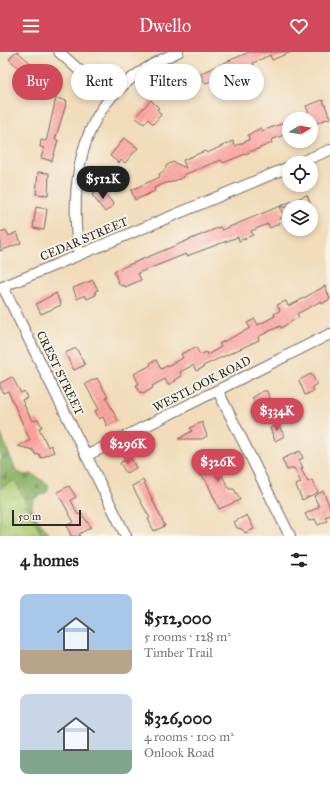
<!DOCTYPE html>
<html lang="en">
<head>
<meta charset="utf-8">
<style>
	:root { --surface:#fff; --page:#f6f6f6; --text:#222; --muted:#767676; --accent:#d1495b }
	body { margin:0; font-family:"IM FELL Great Primer",serif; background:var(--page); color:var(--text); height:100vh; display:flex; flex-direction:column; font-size:15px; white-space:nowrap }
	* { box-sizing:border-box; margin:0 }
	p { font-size:13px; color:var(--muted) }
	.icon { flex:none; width:22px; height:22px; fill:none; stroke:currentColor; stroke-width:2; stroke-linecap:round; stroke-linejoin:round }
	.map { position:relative; height:484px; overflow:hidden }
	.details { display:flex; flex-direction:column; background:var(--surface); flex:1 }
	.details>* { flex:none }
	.guide { position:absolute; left:12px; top:12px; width:306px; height:36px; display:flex; gap:8px }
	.needle { width:26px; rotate:79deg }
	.controls { position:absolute; left:282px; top:60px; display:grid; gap:8px }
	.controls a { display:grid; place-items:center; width:36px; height:36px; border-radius:50%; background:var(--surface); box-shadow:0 2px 6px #0003; font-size:20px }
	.scale { position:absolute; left:12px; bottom:10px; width:69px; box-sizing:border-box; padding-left:4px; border:2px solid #2b2b2b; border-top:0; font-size:11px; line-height:14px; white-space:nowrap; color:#2b2b2b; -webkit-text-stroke:3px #f7f3e8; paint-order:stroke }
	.price { position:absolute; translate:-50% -34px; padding:0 9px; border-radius:14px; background:var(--accent); color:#fff; font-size:13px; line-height:26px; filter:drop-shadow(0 1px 2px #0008) }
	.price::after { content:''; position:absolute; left:50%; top:24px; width:12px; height:9px; margin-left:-6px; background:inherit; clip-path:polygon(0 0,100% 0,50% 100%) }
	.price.selected { background:#222; color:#fff }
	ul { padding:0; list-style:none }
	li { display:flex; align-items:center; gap:12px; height:100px; padding:0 20px }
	li span { display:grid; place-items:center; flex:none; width:112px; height:80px; border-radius:8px; color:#555 }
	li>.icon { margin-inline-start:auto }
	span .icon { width:48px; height:48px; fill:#fffc; stroke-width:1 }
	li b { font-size:17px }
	h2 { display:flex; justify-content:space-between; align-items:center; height:48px; padding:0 20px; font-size:17px }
	.tag { padding:0 14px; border-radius:18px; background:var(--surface); box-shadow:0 2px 6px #0003; font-size:14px; line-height:36px }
	.tag.selected { background:var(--accent); color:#fff }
	header { display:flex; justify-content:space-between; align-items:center; height:52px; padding:0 20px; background:var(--accent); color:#fff; font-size:18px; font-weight:600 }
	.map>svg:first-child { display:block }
</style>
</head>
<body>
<header><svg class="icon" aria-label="menu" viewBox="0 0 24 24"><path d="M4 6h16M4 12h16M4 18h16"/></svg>Dwello<svg class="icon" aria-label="heart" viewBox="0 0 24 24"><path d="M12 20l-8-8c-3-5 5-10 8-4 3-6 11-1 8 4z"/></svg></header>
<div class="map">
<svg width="330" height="484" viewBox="0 0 330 484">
	<defs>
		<pattern id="forest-firs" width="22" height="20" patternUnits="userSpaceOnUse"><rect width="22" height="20" fill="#8ab166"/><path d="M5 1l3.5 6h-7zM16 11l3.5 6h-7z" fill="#719054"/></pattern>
		<pattern id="park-crowns" width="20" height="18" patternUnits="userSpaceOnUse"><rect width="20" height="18" fill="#aece75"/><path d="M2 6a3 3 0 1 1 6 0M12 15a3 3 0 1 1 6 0" fill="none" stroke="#96b165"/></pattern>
		<pattern id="building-hatch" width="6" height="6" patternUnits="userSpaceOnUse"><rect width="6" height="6" fill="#fea4a0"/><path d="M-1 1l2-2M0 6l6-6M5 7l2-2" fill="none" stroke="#da8d8a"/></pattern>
	</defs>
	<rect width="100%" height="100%" fill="#f7f3e8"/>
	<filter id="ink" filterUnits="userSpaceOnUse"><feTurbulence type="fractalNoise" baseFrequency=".025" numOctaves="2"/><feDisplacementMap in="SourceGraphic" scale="8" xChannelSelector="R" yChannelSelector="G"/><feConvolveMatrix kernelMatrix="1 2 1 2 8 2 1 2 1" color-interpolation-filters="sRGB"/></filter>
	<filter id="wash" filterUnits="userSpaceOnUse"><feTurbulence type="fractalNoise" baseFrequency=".012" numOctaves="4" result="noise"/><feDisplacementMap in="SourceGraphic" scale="16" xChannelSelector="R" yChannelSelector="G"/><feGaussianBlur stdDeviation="0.9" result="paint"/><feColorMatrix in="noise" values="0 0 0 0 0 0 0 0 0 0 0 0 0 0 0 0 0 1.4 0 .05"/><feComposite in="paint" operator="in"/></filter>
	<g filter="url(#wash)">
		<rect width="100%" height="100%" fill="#f1dbba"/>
		<path fill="url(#forest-firs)" stroke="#5a6e48" d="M0 380 16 419 24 423 32 422 49 433 47 440 35 446C24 458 44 473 50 484H0Z"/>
		<polygon fill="url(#park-crowns)" stroke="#6c7c50" points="15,428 42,484 0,484 0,436"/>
		<g id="blocks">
			<g fill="url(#building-hatch)">
				<polygon points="15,0 18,0 52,30 44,39 38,34 36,37 29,31 32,28 9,7"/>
				<polygon points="249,0 291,0 272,8 270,3 253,11 254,14 243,19 242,16 214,29 214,28 205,31 201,21"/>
				<polygon points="185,26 190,36 186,39 187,42 181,45 180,42 171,47 166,37"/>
				<polygon points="56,46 67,49 55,88 58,88 52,109 41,106 44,96 40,95 41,88 46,89 47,86"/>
				<polygon points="151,48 159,56 157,57 161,63 153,72 148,67 144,72 135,65"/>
				<polygon points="323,48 330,66 311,73 311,67 306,54"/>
				<polygon points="289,69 289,81 271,88 272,91 223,111 221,108 183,123 184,125 169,131 168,130 154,136 155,139 135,148 131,138 160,125 159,122 164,119 167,113 173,110 186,116 183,108 205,99 207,101 233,89 235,94 249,88 248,83 253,80 261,76 262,79"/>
				<polygon points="124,86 138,96 125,111 121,108 119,111 110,104"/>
				<polygon points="38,120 49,121 48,143 36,142"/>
				<polygon points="101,136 114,153 105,160 92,143"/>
				<polygon points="307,143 312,155 280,155 284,165 279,167 280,171 270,176 268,172 251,179 253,183 239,189 238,185 235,186 187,204 186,202 138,221 141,228 125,235 124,233 121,234 118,230 114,219 220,175 222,178"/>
				<polygon points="36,155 47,157 44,178 33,176"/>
				<polygon points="6,178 9,184 17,180 21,191 0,199 0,180"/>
				<polygon points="93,228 98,238 95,239 96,243 87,247 85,243 77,247 73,236"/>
				<polygon points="325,234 330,247 322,252 321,249 297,262 299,265 281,276 280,274 258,285 259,288 203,314 204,315 196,319 193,313 180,320 182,324 175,328 176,329 168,333 165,327 152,334 153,336 143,342 142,340 140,341 136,333 139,332 134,322 151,313 150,311 156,308 161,317 183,306 181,302 196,295 200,303 206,300 207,303 221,295 219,292 250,276 247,271 255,267 258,273 275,264 274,262 280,258 277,253 286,249 288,254 295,251"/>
				<polygon points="56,241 61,253 41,262 36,252"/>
				<polygon points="76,296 85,313 74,318 65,301"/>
				<polygon points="311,322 317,332 312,335 314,339 305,343 299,328"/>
				<polygon points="12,325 21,341 24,339 27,346 22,348 29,363 33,369 38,367 42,375 39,376 48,395 51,393 54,400 41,406 39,402 36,403 33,398 18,394 30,388 8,339 3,341 0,334 0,331"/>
				<polygon points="97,326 108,345 106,345 118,369 107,374 103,365 99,367 95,359 99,357 85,332"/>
				<polygon points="263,339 267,339 272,352 260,358 252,346"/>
				<polygon points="202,370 207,384 202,387 178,387 192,379 190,376"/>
				<polygon points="278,372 284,383 283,385 275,389 270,376"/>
				<polygon points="300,399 303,406 299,408 303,416 301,417 308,430 312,428 318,440 302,448 296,433 301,431 294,416 287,418 282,407"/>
				<polygon points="130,405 136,416 126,421 120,411"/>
				<polygon points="218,405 224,417 220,419 229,437 234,437 240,448 219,457 207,430 199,421 203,410 206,411"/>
				<polygon points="143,428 165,474 154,479 148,467 150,466 132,434"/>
				<polygon points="69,434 76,445 71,448 78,463 81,461 91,475 79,482 80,484 71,484 67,473 74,470 57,440"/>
				<polygon points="323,439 330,455 330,463 325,465 327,469 318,473 315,467 309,469 305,462 319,455 314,444"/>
				<polygon points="247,463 254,477 245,481 242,477 237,476 234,470"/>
			</g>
		</g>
	</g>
	<g filter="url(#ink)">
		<use href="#blocks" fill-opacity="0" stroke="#70695d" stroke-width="1"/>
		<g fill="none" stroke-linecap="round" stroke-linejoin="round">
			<defs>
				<g id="street">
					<polyline points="59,0 110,46"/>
					<polyline points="298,111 330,98"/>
					<path d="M79 203C71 148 75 78 119 37 136 21 157 9 178 0"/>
					<polyline points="3,235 126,484"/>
					<polyline points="0,236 289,115"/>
					<polyline points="218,339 290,484"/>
					<polyline points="86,404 330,282"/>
				</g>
			</defs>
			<use href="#street" stroke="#70695d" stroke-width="12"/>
			<use href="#street" stroke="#fff" stroke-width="10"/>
		</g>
	</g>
	<g text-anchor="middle" stroke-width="4" stroke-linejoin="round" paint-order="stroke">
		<g font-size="12" fill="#2b2b2b" stroke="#f7f3e8">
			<text transform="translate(84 187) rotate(-23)" y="4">CEDAR STREET</text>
			<text transform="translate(60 321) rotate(64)" y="4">CREST STREET</text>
			<text transform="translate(202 332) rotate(-27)" y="4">WESTLOOK ROAD</text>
		</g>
	</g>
</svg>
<div class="controls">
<a><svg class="needle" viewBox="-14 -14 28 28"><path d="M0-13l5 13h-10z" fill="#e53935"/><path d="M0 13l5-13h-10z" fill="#767676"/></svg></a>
<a><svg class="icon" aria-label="locate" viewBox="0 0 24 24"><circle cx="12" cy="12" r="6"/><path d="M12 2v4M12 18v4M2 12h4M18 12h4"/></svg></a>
<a><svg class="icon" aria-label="layers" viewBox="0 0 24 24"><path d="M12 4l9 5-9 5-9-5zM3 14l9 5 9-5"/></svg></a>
</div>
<div class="scale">50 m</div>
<b class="price selected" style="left:103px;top:148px">$512K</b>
<b class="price" style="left:277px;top:380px">$334K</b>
<b class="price" style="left:128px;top:413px">$296K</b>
<b class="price" style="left:218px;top:431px">$326K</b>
<div class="guide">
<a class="tag selected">Buy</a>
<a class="tag">Rent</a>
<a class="tag">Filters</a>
<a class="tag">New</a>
</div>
</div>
<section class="details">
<h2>4 homes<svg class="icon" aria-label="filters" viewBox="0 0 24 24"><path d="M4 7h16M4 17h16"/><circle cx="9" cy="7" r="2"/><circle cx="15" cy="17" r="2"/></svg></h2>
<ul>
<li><span style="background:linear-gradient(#a9c7e8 70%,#b9a48a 0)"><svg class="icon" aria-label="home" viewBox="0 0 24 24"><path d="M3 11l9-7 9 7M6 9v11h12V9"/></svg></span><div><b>$512,000</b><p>5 rooms · 128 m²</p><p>Timber Trail</p></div></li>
<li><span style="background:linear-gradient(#c9d6e8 70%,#7fa58c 0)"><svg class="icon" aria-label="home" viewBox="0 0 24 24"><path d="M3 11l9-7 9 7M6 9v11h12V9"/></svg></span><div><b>$326,000</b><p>4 rooms · 100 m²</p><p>Onlook Road</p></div></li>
</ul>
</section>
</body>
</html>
